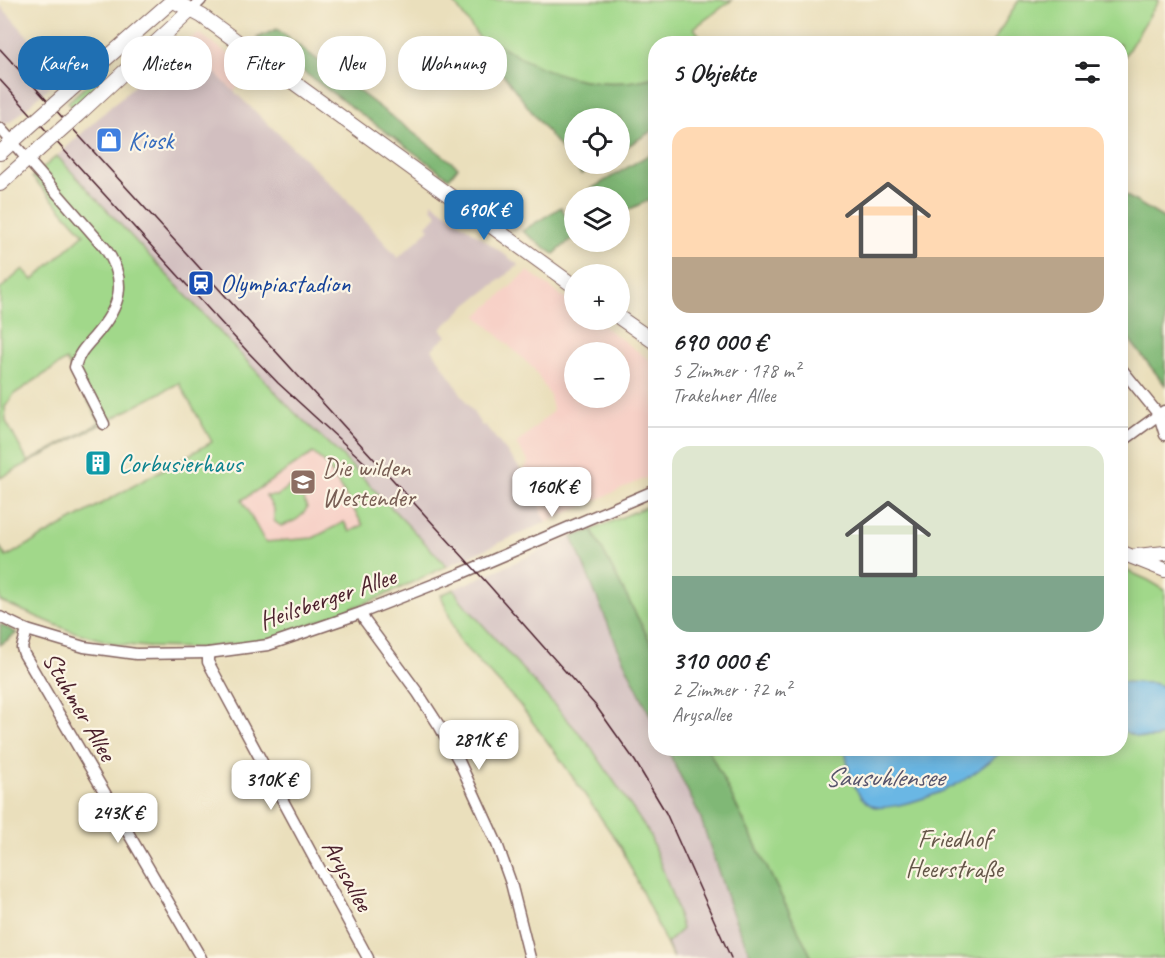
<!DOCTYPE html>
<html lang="de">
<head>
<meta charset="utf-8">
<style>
	:root { --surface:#fff; --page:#f6f6f6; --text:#202124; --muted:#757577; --line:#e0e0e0; --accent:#1f6fb2 }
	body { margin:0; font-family:Caveat,sans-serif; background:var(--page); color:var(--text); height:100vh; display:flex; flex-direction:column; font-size:22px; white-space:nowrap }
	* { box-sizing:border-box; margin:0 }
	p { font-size:20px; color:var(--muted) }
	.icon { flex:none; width:33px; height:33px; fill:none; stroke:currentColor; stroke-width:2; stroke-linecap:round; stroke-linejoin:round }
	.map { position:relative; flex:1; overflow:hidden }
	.side { position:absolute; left:648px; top:36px; width:480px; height:720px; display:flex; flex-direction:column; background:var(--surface); border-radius:24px; box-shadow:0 3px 15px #0003 }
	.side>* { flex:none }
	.banner { position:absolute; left:18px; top:36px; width:540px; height:54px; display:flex; gap:12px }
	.fabs { position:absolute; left:564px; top:108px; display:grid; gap:12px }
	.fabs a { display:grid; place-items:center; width:66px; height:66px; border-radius:50%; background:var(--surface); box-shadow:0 3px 15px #0003; font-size:30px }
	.price { position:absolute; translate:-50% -51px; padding:0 14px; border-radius:12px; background:#fff; color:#222; font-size:20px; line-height:39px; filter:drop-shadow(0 2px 3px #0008) }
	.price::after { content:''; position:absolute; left:50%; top:36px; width:18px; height:14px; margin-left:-9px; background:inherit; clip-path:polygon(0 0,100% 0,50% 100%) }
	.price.active { background:var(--accent); color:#fff }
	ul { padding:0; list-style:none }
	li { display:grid; align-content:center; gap:12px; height:318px; padding:0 24px }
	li+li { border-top:2px solid var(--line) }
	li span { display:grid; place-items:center; height:186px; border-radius:18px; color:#555 }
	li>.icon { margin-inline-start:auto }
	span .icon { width:108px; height:108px; fill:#fffc; stroke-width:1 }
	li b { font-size:26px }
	h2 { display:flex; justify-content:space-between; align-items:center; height:72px; padding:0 24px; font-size:26px }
	.pill { padding:0 21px; border-radius:24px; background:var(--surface); box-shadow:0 3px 15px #0003; font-size:21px; line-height:54px }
	.pill.active { background:var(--accent); color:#fff }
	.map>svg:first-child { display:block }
</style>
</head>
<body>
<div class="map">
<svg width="1165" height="958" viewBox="0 0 1165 958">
	<rect width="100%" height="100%" fill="#fcf5e5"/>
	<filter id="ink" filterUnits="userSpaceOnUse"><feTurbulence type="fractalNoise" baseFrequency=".0167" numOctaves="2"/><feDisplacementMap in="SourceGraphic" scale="12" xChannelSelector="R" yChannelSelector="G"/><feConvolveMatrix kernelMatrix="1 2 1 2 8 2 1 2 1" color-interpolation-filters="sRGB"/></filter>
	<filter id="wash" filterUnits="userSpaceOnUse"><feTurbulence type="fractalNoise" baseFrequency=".008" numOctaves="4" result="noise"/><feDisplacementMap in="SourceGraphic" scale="24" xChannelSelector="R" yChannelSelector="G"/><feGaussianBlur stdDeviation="1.35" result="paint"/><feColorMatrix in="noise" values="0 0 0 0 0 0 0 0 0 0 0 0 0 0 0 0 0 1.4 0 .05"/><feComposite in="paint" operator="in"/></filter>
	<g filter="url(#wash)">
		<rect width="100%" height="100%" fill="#eadfbc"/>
		<g fill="#f7d1c7" fill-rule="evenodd">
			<polygon points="200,34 251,70 234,91 212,70 194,58 181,70 168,55 185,40"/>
			<path d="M528 271 574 305V320H595L655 364V474L547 522 542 515 539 500 522 471 529 462 516 444 553 411 550 396 534 369 477 316ZM574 352H620V398H574Z"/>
			<polygon points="313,453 327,464 363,525 350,532 344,522 313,538 265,542 242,500"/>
		</g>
		<g fill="#d2bfc0">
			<polygon points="0,5 62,75 12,121 3,125 0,122"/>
			<polygon points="194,58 212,70 341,194 398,258 430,229 427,225 438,215 432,208 432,202 519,265 462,309 441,329 447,336 432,349 482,426 485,425 522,471 539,500 542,515 547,522 447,566 343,457 294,412 57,156 151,70 164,85"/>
			<polygon points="572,537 620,653 655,725 656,748 667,749 700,816 731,910 752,958 673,958 667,943 682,928 675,903 649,833 588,743 458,598 454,589"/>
		</g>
		<g fill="#a1d88a" stroke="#767c5a" stroke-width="1.5" fill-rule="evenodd">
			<path d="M452 0H732L694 28 705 43 656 44 655 77C600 92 544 75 498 44L488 50Z"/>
			<polygon points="1019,0 1159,0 1121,62 1120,44 992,43"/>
			<polygon points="103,71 102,83 73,108 68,102"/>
			<path d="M57 156 294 412 343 457 447 566 381 597 269 640 200 648 148 647 116 644 68 630 0 601V547L6 557 212 442 179 383 0 478V289L23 269 33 280 84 234 32 177ZM66 360 100 423 28 462 6 421 5 407 14 394ZM313 453 327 465 363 525 350 532 344 522 313 538 265 542 242 500Z"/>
			<path d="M296 481 307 508C301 519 293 522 281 526L274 521V509L266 496H277Z"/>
			<polygon points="655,503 655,651 592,530"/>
			<polygon points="1121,568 1148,580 1165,590 1165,958 812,958 708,749 1120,748"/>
			<polygon points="454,589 459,598 588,743 649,833 675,903 682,929 667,943 673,958 621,847 558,756 519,704 459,641 441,595"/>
		</g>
		<g fill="#80b876" stroke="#656c50" stroke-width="1.5">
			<polygon points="277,29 458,167 449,178 257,38"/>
			<path d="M498 44C544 75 600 92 655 77V129L620 151V118H574V164H599L581 174 538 120 493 61 488 50Z"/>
			<polygon points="655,151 655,197 620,214 620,196 579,196"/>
			<polygon points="1120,192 1165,219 1165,385 1121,329"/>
			<polygon points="561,207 574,229 574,237 554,254 522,231"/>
			<polygon points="592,530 655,651 655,725 620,653 572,537"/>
			<polygon points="0,624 17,633 0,645"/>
			<polygon points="667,749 708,749 812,958 752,958 731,910 700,816"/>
		</g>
		<g fill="#6bb7e4" stroke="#5a6b88" stroke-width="1.5">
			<path d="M1121 682 1153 683 1165 687V736C1148 740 1135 739 1121 729Z"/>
			<path d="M845 749V748L1005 749C968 780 948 794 899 805 891 806 880 810 872 806 852 796 848 767 845 749Z"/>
		</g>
	</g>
	<g filter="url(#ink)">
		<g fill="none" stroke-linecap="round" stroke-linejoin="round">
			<defs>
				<g id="street">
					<polyline points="191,10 201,0"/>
					<path d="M0 128 105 248C129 282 120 307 95 336 86 346 78 354 75 367L104 424"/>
					<polyline points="1120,367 1159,415 1165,435"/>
					<polyline points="1120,443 1164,411"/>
					<polyline points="361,613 365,621 418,693 440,727 459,761 497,844 511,883 530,958"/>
					<polyline points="0,617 27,630 84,647 136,654 208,653 268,645 361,613 460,574 656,490"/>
					<polyline points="27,630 22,648 24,654 201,958"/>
					<polyline points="208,653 208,662 368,958"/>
				</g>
				<g id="secondary">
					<polyline points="172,0 202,16 574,286"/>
					<polyline points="67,93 173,0"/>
					<polyline points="82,111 191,10"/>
					<polyline points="0,153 22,133"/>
					<polyline points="0,184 38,150"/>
					<polyline points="620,318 656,343"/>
					<polyline points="1120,552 1165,570"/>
					<polyline points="1137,556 1165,553"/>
				</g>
			</defs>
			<use href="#street" stroke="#82625e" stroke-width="13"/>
			<use href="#secondary" stroke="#82625e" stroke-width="16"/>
			<use href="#street" stroke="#fff" stroke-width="10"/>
			<use href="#secondary" stroke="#fff" stroke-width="14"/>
			<g stroke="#4a1f2b" stroke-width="1.5">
				<polyline points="0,49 487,583 596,706 635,761 666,813 731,958"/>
				<polyline points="0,80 247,351 278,383 376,473"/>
			</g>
			<defs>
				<g id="secondary-bridge">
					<polyline points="22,133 67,93"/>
					<polyline points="38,150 82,111"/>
				</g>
			</defs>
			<use href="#secondary-bridge" stroke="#82625e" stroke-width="16" stroke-linecap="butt"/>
			<use href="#secondary-bridge" stroke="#fff" stroke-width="14"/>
		</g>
	</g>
	<defs>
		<symbol id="shop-square" viewBox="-11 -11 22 22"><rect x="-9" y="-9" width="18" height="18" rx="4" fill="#3f7fe0" stroke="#fcf5e5"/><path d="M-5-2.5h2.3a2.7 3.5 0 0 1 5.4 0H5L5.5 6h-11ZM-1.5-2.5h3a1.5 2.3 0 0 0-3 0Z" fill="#fff"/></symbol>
		<symbol id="station-square" viewBox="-11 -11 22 22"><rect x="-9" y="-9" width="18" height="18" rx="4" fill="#1a4fb4" stroke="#fcf5e5"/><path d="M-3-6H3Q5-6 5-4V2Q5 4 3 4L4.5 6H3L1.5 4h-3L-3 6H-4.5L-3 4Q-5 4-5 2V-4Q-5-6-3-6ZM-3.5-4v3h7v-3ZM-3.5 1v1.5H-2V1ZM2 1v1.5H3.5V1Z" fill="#fff"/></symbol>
		<symbol id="building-square" viewBox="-11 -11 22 22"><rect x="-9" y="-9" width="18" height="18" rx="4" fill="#0f9aa8" stroke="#fcf5e5"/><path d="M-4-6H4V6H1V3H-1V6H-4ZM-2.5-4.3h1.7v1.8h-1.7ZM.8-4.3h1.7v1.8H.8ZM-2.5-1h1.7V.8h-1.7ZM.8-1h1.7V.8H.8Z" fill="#fff"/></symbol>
		<symbol id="school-square" viewBox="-11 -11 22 22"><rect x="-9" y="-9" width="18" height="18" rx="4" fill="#8d6e63" stroke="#fcf5e5"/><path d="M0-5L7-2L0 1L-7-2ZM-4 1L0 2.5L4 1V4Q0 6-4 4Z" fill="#fff"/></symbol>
	</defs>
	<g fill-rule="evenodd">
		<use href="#shop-square" x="94" y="125" width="30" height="30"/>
		<use href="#station-square" x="186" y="268" width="30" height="30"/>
		<use href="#building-square" x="83" y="448" width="30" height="30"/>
		<use href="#school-square" x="288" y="467" width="30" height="30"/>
	</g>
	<g text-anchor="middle" stroke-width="4.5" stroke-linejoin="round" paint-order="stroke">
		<g font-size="26" fill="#366cbe" stroke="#fcf5e5" text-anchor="start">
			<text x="128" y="149">Kiosk</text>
		</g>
		<g font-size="26" fill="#164399" stroke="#fcf5e5" text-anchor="start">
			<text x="220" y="292">Olympiastadion</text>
		</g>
		<g font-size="26" fill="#0d838f" stroke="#fcf5e5" text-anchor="start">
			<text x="118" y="472">Corbusierhaus</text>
		</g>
		<g font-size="26" fill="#785e54" stroke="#fcf5e5" text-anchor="start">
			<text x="322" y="476">Die wilden<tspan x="322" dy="30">Westender</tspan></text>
		</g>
		<g font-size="26" fill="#4a1f2b" stroke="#fcf5e5">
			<text transform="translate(327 598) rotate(-19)" y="9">Heilsberger Allee</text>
			<text transform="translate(80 706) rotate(60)" y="9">Stuhmer Allee</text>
			<text transform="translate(348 875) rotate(61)" y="9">Arysallee</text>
		</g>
		<g font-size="26" fill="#645648" stroke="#fcf5e5">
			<text x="954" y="847">Friedhof<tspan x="954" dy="30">Heerstraße</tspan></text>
		</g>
		<g font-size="27" font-style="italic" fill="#56546c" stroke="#fcf5e5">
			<text x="884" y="786">Sausuhlensee</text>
		</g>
	</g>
</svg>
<div class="fabs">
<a><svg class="icon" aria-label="locate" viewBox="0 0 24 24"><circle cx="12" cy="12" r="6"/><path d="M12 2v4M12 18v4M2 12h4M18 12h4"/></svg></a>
<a><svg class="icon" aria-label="layers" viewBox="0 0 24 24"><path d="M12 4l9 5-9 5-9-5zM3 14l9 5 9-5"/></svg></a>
<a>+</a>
<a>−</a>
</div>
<b class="price active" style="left:484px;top:241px">690K €</b>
<b class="price" style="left:552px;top:518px">160K €</b>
<b class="price" style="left:479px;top:771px">281K €</b>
<b class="price" style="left:271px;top:811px">310K €</b>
<b class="price" style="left:118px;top:844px">243K €</b>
<div class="banner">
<a class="pill active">Kaufen</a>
<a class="pill">Mieten</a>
<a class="pill">Filter</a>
<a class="pill">Neu</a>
<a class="pill">Wohnung</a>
</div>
<section class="side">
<h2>5 Objekte<svg class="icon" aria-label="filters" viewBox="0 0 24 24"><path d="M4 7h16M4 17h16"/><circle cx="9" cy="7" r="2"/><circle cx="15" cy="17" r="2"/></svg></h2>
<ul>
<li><span style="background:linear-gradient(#ffd9b3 70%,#b9a48a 0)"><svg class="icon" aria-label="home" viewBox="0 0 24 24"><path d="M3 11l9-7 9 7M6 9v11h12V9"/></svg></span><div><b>690 000 €</b><p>5 Zimmer · 178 m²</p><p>Trakehner Allee</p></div></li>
<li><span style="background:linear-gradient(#dfe7d0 70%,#7fa58c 0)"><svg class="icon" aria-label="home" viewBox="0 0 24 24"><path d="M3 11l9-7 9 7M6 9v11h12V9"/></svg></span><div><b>310 000 €</b><p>2 Zimmer · 72 m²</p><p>Arysallee</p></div></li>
</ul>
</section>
</div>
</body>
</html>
